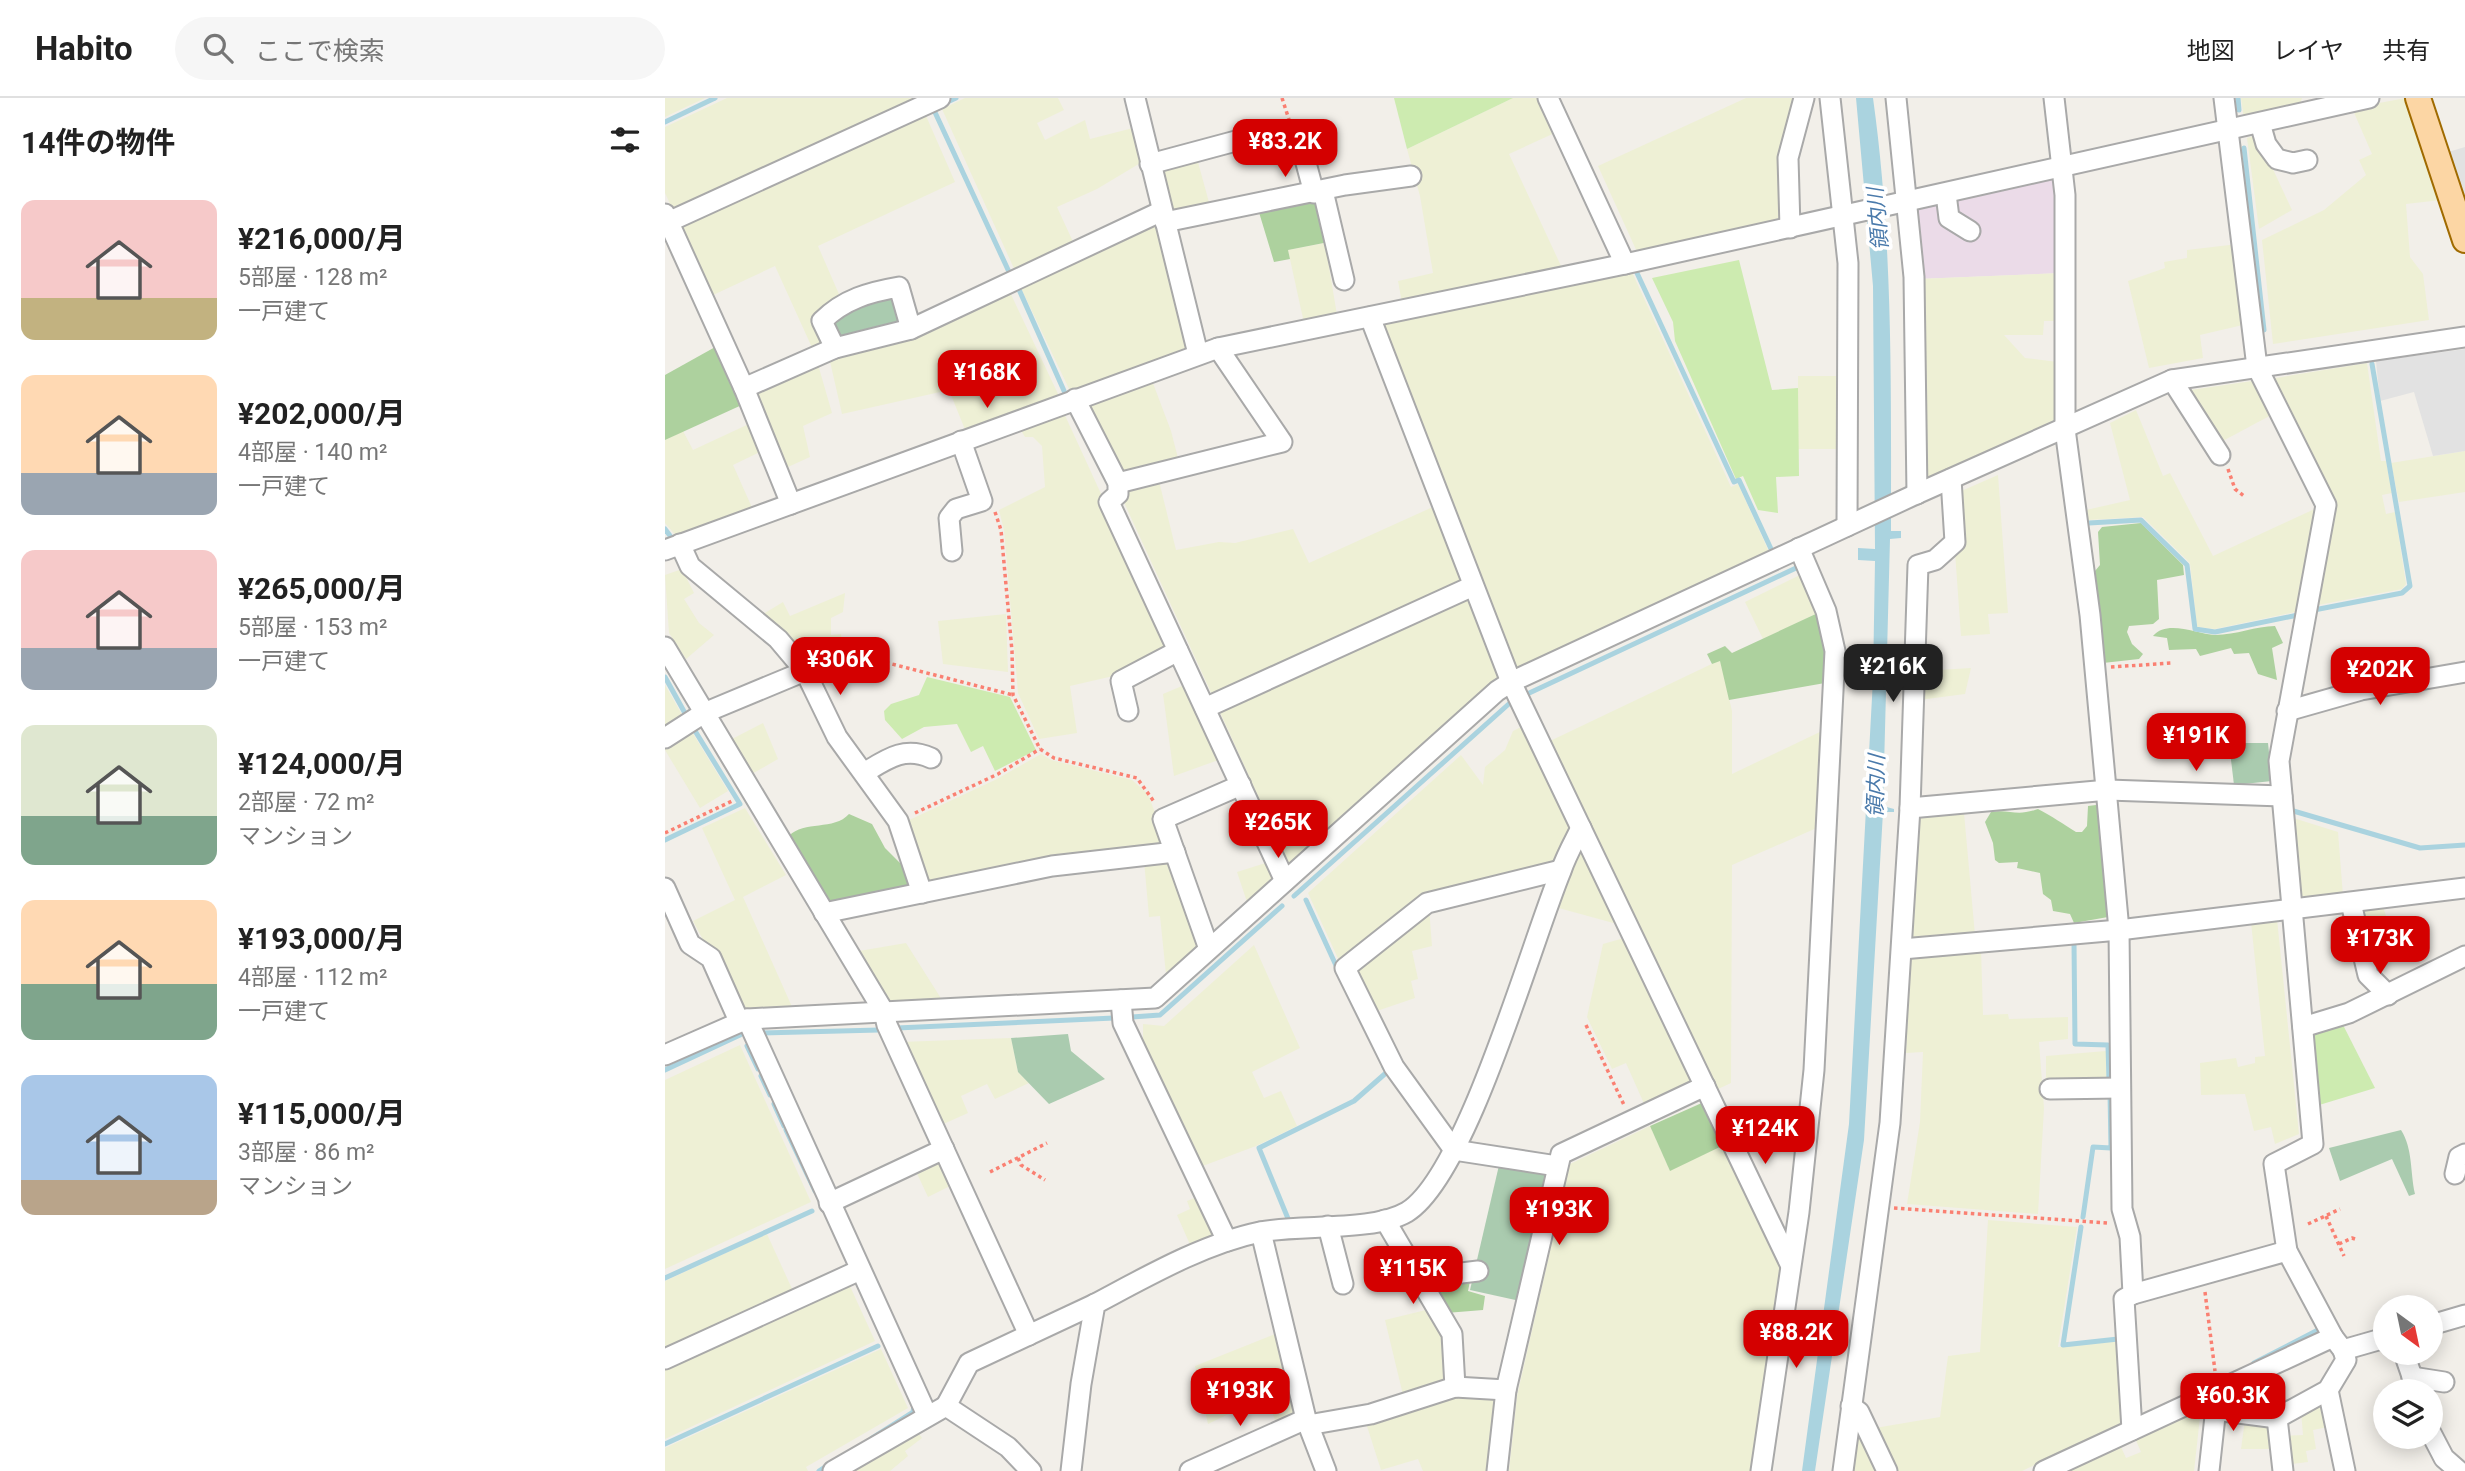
<!DOCTYPE html>
<html lang="ja">
<head>
<meta charset="utf-8">
<style>
	:root { --surface:#fff; --page:#f6f6f6; --text:#222; --muted:#767676; --line:#e0e0e0; --accent:#d40000 }
	body { margin:0; font-family:Roboto,"Noto Sans JP",sans-serif; background:var(--page); color:var(--text); height:100vh; display:flex; flex-direction:column; font-size:26px; white-space:nowrap }
	* { box-sizing:border-box; margin:0 }
	p { font-size:23px; color:var(--muted) }
	.icon { flex:none; width:38px; height:38px; fill:none; stroke:currentColor; stroke-width:2; stroke-linecap:round; stroke-linejoin:round }
	.map { position:relative; flex:1; overflow:hidden }
	.sheet { display:flex; flex-direction:column; background:var(--surface); width:665px }
	.sheet>* { flex:none }
	.needle { width:46px; rotate:147deg }
	.tools { position:absolute; left:1708px; top:1197px; display:grid; gap:14px }
	.tools a { display:grid; place-items:center; width:70px; height:70px; border-radius:50%; background:var(--surface); box-shadow:0 4px 18px #0003; font-size:35px }
	.price { position:absolute; translate:-50% -60px; padding:0 16px; border-radius:14px; background:var(--accent); color:#fff; font-size:23px; line-height:46px; filter:drop-shadow(0 2px 4px #0008) }
	.price::after { content:''; position:absolute; left:50%; top:42px; width:21px; height:16px; margin-left:-10px; background:inherit; clip-path:polygon(0 0,100% 0,50% 100%) }
	.price.on { background:#222; color:#fff }
	ul { padding:0; list-style:none }
	li { display:flex; align-items:center; gap:21px; height:175px; padding:0 21px }
	li span { display:grid; place-items:center; flex:none; width:196px; height:140px; border-radius:14px; color:#555 }
	li>.icon { margin-inline-start:auto }
	span .icon { width:84px; height:84px; fill:#fffc; stroke-width:1 }
	li b { font-size:30px }
	h2 { display:flex; justify-content:space-between; align-items:center; height:84px; padding:0 21px; font-size:30px }
	header { display:flex; align-items:center; gap:42px; box-sizing:border-box; height:98px; padding:0 35px; background:var(--surface); border-bottom:2px solid var(--line) }
	header strong { font-size:33px }
	nav { display:flex; gap:38px; margin-inline-start:auto; font-size:24px }
	.search { width:490px; height:63px; background:var(--page); display:flex; align-items:center; gap:18px; box-sizing:border-box; padding:0 24px; border-radius:38px; color:var(--muted); font-size:26px }
	main { display:flex; flex:1; min-height:0 }
	.map>svg:first-child { display:block }
</style>
</head>
<body>
<header>
<strong>Habito</strong>
<div class="search"><svg class="icon" aria-label="search" viewBox="0 0 24 24"><circle cx="10" cy="10" r="6"/><path d="M15 15l6 6"/></svg>ここで検索</div>
<nav><a>地図</a><a>レイヤ</a><a>共有</a></nav>
</header>
<main>
<section class="sheet">
<h2>14件の物件<svg class="icon" aria-label="filters" viewBox="0 0 24 24"><path d="M4 7h16M4 17h16"/><circle cx="9" cy="7" r="2"/><circle cx="15" cy="17" r="2"/></svg></h2>
<ul>
<li><span style="background:linear-gradient(#f6c9c9 70%,#c2b280 0)"><svg class="icon" aria-label="home" viewBox="0 0 24 24"><path d="M3 11l9-7 9 7M6 9v11h12V9"/></svg></span><div><b>¥216,000/月</b><p>5部屋 · 128 m²</p><p>一戸建て</p></div></li>
<li><span style="background:linear-gradient(#ffd9b3 70%,#9aa5b1 0)"><svg class="icon" aria-label="home" viewBox="0 0 24 24"><path d="M3 11l9-7 9 7M6 9v11h12V9"/></svg></span><div><b>¥202,000/月</b><p>4部屋 · 140 m²</p><p>一戸建て</p></div></li>
<li><span style="background:linear-gradient(#f6c9c9 70%,#9aa5b1 0)"><svg class="icon" aria-label="home" viewBox="0 0 24 24"><path d="M3 11l9-7 9 7M6 9v11h12V9"/></svg></span><div><b>¥265,000/月</b><p>5部屋 · 153 m²</p><p>一戸建て</p></div></li>
<li><span style="background:linear-gradient(#dfe7d0 65%,#7fa58c 0)"><svg class="icon" aria-label="home" viewBox="0 0 24 24"><path d="M3 11l9-7 9 7M6 9v11h12V9"/></svg></span><div><b>¥124,000/月</b><p>2部屋 · 72 m²</p><p>マンション</p></div></li>
<li><span style="background:linear-gradient(#ffd9b3 60%,#7fa58c 0)"><svg class="icon" aria-label="home" viewBox="0 0 24 24"><path d="M3 11l9-7 9 7M6 9v11h12V9"/></svg></span><div><b>¥193,000/月</b><p>4部屋 · 112 m²</p><p>一戸建て</p></div></li>
<li><span style="background:linear-gradient(#a9c7e8 75%,#b9a48a 0)"><svg class="icon" aria-label="home" viewBox="0 0 24 24"><path d="M3 11l9-7 9 7M6 9v11h12V9"/></svg></span><div><b>¥115,000/月</b><p>3部屋 · 86 m²</p><p>マンション</p></div></li>
</ul>
</section>
<div class="map">
<svg width="1800" height="1373" viewBox="0 0 1800 1373">
	<rect width="100%" height="100%" fill="#f2efe9"/>
	<polygon fill="#ebdbe8" points="1389,77 1397,175 1253,181 1248,113 1254,108"/>
	<g fill="#eef0d5">
		<polygon points="0,0 40,0 0,19"/>
		<polygon points="62,0 254,0 8,112 0,95 0,29"/>
		<polygon points="300,0 393,0 399,12 372,25 380,42 420,22 425,41 468,30 477,64 432,91 392,109 410,148 351,175 277,11"/>
		<polygon points="848,0 878,0 894,33 844,56 897,170 737,205 733,183 768,175 755,98 742,51"/>
		<polygon points="1081,0 1130,0 1113,125 973,156 933,68"/>
		<polygon points="1576,0 1637,0 1634,9 1579,22"/>
		<polygon points="1741,0 1776,102 1741,106 1745,159 1758,176 1764,222 1608,246 1597,142 1659,112 1701,77 1694,62 1707,56 1687,10"/>
		<polygon points="258,11 290,84 153,148 177,203 165,248 149,254 110,168 46,198 14,128"/>
		<polygon points="1592,37 1627,112 1594,131 1582,40"/>
		<polygon points="531,57 545,108 505,116 495,74 500,67"/>
		<polygon points="493,126 523,247 520,251 406,295 356,190"/>
		<polygon points="660,145 672,217 639,225 623,152"/>
		<polygon points="1573,146 1582,226 1535,237 1538,260 1484,270 1463,183 1500,170 1499,164 1522,160 1522,152"/>
		<polygon points="966,172 1066,389 1073,386 1105,456 853,572 845,570 718,227 722,221"/>
		<polygon points="1397,175 1395,223 1379,223 1378,237 1339,237 1360,260 1393,264 1392,321 1260,381 1253,181"/>
		<polygon points="343,190 394,298 301,334 284,292 177,316 164,259"/>
		<polygon points="152,263 167,315 138,328 145,359 123,369 91,294"/>
		<polygon points="1702,265 1716,363 1721,363 1727,395 1717,397 1721,416 1730,414 1741,486 1737,491 1648,508 1667,407 1605,281"/>
		<rect x="1133" y="278" width="40" height="73"/>
		<polygon points="486,280 506,333 514,364 458,377 421,306"/>
		<polygon points="1594,282 1610,315 1554,345 1519,293"/>
		<polygon points="1471,312 1498,378 1505,375 1548,458 1656,408 1635,513 1550,531 1532,529 1525,465 1478,419 1422,422 1421,412 1465,402 1445,325"/>
		<polygon points="398,313 505,546 457,576 405,588 412,635 374,641 353,595 339,432 334,412 380,389 377,348 368,339 360,339 354,329"/>
		<polygon points="86,325 97,353 68,367 89,414 13,440 0,425 0,342 18,333 28,352"/>
		<polygon points="1800,353 1800,394 1734,404 1726,365"/>
		<polygon points="1333,377 1343,515 1323,516 1325,536 1296,538 1290,454 1296,451 1294,394"/>
		<polygon points="493,379 511,452 554,444 570,445 628,431 644,465 770,408 800,484 549,601 457,400 460,391"/>
		<polygon points="17,471 29,495 19,501 34,525 49,537 21,561 4,535 0,477"/>
		<polygon points="1137,476 1155,514 1098,541 1080,504"/>
		<polygon points="180,495 178,514 166,520 166,537 176,536 179,561 140,566 95,518 118,504 125,518"/>
		<polygon points="804,497 834,575 833,581 624,766 553,610"/>
		<polygon points="341,516 343,574 278,566 273,523"/>
		<polygon points="1055,562 1067,613 1067,676 1159,632 1154,729 1067,767 1066,985 1051,992 885,643"/>
		<polygon points="1306,570 1300,596 1254,602 1257,573"/>
		<polygon points="524,585 559,660 509,678 498,596"/>
		<polygon points="0,587 19,620 0,632"/>
		<polygon points="98,625 113,661 87,676 67,641"/>
		<polygon points="858,628 905,727 891,769 768,800 676,867 643,795 796,657 818,687 820,669 840,652 848,633"/>
		<polygon points="24,629 63,693 35,710 0,652 0,644"/>
		<polygon points="376,656 386,662 467,682 483,696 502,747 264,787 240,724 332,681"/>
		<polygon points="80,710 121,777 78,799 128,911 76,913 28,823 70,802 37,730"/>
		<polygon points="1299,715 1310,837 1247,842 1254,719"/>
		<polygon points="1625,719 1673,734 1678,798 1635,803"/>
		<polygon points="911,751 917,751 952,826 890,809"/>
		<polygon points="501,759 536,846 501,876 495,818 484,819 479,762"/>
		<polygon points="607,763 611,779 582,804 572,774"/>
		<polygon points="764,809 767,848 747,853 753,881 746,883 750,900 706,915 685,873"/>
		<polygon points="1718,809 1736,862 1714,867 1715,877 1708,877 1695,811"/>
		<polygon points="1612,821 1634,1036 1610,1046 1606,1029 1589,1033 1580,996 1536,997 1535,965 1571,960 1573,969 1590,965 1590,959 1600,958 1586,824"/>
		<polygon points="959,840 1029,985 981,1010 961,965 947,971 922,919 938,846"/>
		<polygon points="241,845 277,902 228,905 223,902 194,853"/>
		<polygon points="589,847 635,950 587,974 599,1000 616,993 632,1028 591,1048 535,1069 478,950 478,926 499,928"/>
		<polygon points="1316,851 1318,917 1343,916 1344,921 1403,919 1403,941 1374,944 1379,1010 1373,1116 1242,1106 1255,1024 1258,954 1241,955 1246,857"/>
		<polygon points="346,940 353,974 364,985 330,1001 322,986 296,998 303,1015 274,1028 235,944"/>
		<polygon points="75,947 146,1104 0,1171 0,982"/>
		<polygon points="1441,953 1442,983 1389,985 1389,981 1381,981 1381,958"/>
		<polygon points="985,1028 1005,1072 1059,1047 1118,1169 1089,1373 844,1373 852,1298 905,1066"/>
		<polygon points="275,1057 289,1086 263,1099 249,1069"/>
		<polygon points="534,1098 554,1138 527,1151 512,1117 525,1111 522,1103"/>
		<polygon points="1323,1122 1412,1129 1393,1249 1454,1243 1458,1325 1357,1373 1231,1373 1210,1330 1275,1319 1283,1258 1315,1254"/>
		<polygon points="102,1136 128,1193 0,1253 0,1183"/>
		<polygon points="184,1186 210,1243 0,1341 0,1270"/>
		<polygon points="769,1210 781,1230 786,1286 739,1301 720,1222"/>
		<polygon points="615,1234 635,1316 613,1329 603,1305 580,1314 578,1309 543,1326 530,1268"/>
		<polygon points="216,1251 243,1310 141,1369 143,1373 0,1373 0,1350"/>
		<polygon points="793,1293 833,1298 825,1373 758,1373 753,1361 716,1372 700,1322"/>
		<polygon points="1660,1298 1668,1328 1648,1332 1651,1351 1641,1353 1643,1364 1620,1367 1617,1338 1638,1337 1636,1313"/>
		<polygon points="1536,1310 1529,1373 1401,1373 1455,1347 1461,1360 1476,1354 1470,1340"/>
		<polygon points="1580,1322 1608,1324 1610,1351 1576,1351"/>
		<polygon points="1194,1330 1214,1373 1188,1373"/>
		<polygon points="251,1332 257,1340 240,1353 243,1358 225,1373 177,1373"/>
	</g>
	<g fill="#cdebb0">
		<polygon points="729,0 848,0 742,51"/>
		<polygon points="1074,162 1107,292 1133,290 1134,378 1111,379 1113,415 1093,412 1078,378 1071,381 1010,243 1008,224 987,180"/>
		<polygon points="262,579 345,599 371,652 330,673 318,648 306,654 292,626 259,629 237,641 220,622 219,613 226,606 254,597"/>
		<polygon points="1675,921 1710,990 1651,1008 1643,935"/>
	</g>
	<g fill="#add19e">
		<polygon points="657,101 669,143 623,152 625,161 609,164 593,111"/>
		<polygon points="52,248 79,306 0,342 0,277"/>
		<polygon points="1476,425 1518,467 1519,477 1492,482 1494,521 1488,526 1464,528 1462,534 1467,546 1478,556 1474,561 1438,565 1430,473 1435,467 1433,434 1437,429"/>
		<polygon points="1155,514 1163,551 1160,585 1064,602 1055,563 1047,566 1042,556 1060,548 1067,555"/>
		<path d="M1610 528 1618 545 1607 550 1612 582 1593 576 1584 555 1569 556 1566 550 1535 558 1531 551 1504 552 1502 540 1488 538C1502 521 1532 536 1550 537 1571 537 1591 528 1610 528Z"/>
		<path d="M1431 707 1434 710 1443 819 1409 825 1405 816 1388 813 1386 802 1378 796 1375 775 1352 770 1353 764 1334 765 1330 762 1328 745 1320 724 1326 714C1346 711 1351 719 1373 711 1387 718 1398 726 1411 734H1417L1422 728 1423 708Z"/>
		<path d="M184 716 207 726 220 750 241 771 248 791 166 807 124 738C139 722 169 733 184 716Z"/>
		<polygon points="1039,1004 1059,1047 1005,1073 985,1028"/>
		<polygon points="806,1178 803,1193 820,1198 818,1212 781,1215 767,1192 778,1189 780,1181"/>
	</g>
	<g fill="#aacbaf">
		<polygon points="233,192 242,227 171,245 160,224"/>
		<polygon points="1564,645 1603,645 1607,683 1569,687"/>
		<polygon points="403,936 406,953 440,981 384,1006 353,974 346,940"/>
		<path d="M1736 1032C1748 1051 1745 1073 1750 1096L1744 1098 1727 1061 1675 1083 1664 1050Z"/>
		<polygon points="835,1063 885,1075 855,1203 805,1192"/>
	</g>
	<g fill="#e2e2e2">
		<polygon points="1800,49 1800,113 1780,55"/>
		<polygon points="1800,251 1800,353 1768,358 1749,294 1715,303 1711,263"/>
	</g>
	<path fill="#aad3df" d="M1191 0H1208C1228 143 1226 288 1226 433H1236V440L1225 441 1218 708 1229 711V714H1218L1199 1042 1150 1373H1137L1184 1026 1208 581 1210 463 1193 462V450L1210 451 1208 188Z"/>
	<g fill="none" stroke-linecap="round" stroke-linejoin="round">
		<g stroke="#aad3df" stroke-width="5">
			<polyline points="1573,0 1574,12"/>
			<polyline points="278,6 291,0"/>
			<polyline points="268,10 345,176"/>
			<polyline points="0,24 50,0"/>
			<polyline points="1579,50 1599,232"/>
			<polyline points="972,175 1069,384 1074,382 1107,453"/>
			<polyline points="352,187 400,295"/>
			<polyline points="1424,425 1476,422 1522,467 1530,531 1550,534 1633,517"/>
			<polyline points="0,431 6,439"/>
			<polyline points="1649,512 1737,495 1745,488 1707,266"/>
			<polyline points="0,579 21,617"/>
			<polyline points="860,597 1131,470"/>
			<polyline points="1625,712 1755,750 1800,747"/>
			<polyline points="0,742 75,706 27,628"/>
			<polyline points="629,798 846,604"/>
			<polyline points="641,802 674,874"/>
			<polyline points="1409,844 1410,946 1443,947 1444,983"/>
			<polyline points="467,919 495,917 617,808"/>
			<polyline points="232,930 449,920"/>
			<polyline points="94,935 214,932"/>
			<polyline points="82,948 93,971"/>
			<polyline points="0,972 75,937"/>
			<polyline points="96,978 105,997"/>
			<polyline points="109,1006 119,1028"/>
			<polyline points="121,1032 150,1093"/>
			<polyline points="1418,1119 1428,1049 1446,1050 1445,995"/>
			<polyline points="624,1123 594,1050 689,1003 722,974 719,969"/>
			<polyline points="1416,1129 1398,1247 1453,1241"/>
			<polyline points="0,1180 147,1113"/>
			<polyline points="1589,1265 1653,1232"/>
			<polyline points="207,1340 248,1314 249,1307"/>
			<polyline points="0,1346 213,1248"/>
			<polyline points="154,1373 166,1365"/>
		</g>
		<defs>
			<g id="minor">
				<polyline points="470,0 533,256"/>
				<polyline points="883,0 960,166"/>
				<polyline points="1165,0 1183,165 1182,428"/>
				<polyline points="1231,0 1249,179 1252,396"/>
				<polyline points="1389,0 1400,97 1400,331 1425,517 1454,832 1457,1111 1465,1139 1468,1196 1459,1201 1467,1332"/>
				<polyline points="1559,0 1592,269 1661,407 1614,663 1648,1046 1609,1066 1622,1153 1668,1239"/>
				<polyline points="1595,25 1601,46 1612,61 1628,65 1642,62"/>
				<polyline points="637,50 649,95"/>
				<polyline points="485,66 582,40"/>
				<polyline points="658,93 679,182"/>
				<polyline points="1281,96 1284,120 1305,133"/>
				<polyline points="0,116 79,290 126,406"/>
				<polyline points="3,124 275,0"/>
				<polyline points="500,124 680,87 746,78"/>
				<polyline points="1125,130 1123,60 1139,0"/>
				<polyline points="705,219 846,584 1125,1166"/>
				<path d="M170 250 157 223C179 201 205 194 234 189L246 231"/>
				<polyline points="1507,282 1555,357"/>
				<polyline points="79,290 170,250 246,231 497,113"/>
				<polyline points="410,301 453,385 453,396 444,404 620,783"/>
				<polyline points="453,385 617,344 553,250"/>
				<polyline points="15,446 25,468 113,541 140,573 172,639 233,723 257,795"/>
				<polyline points="0,452 553,250 960,166 1704,0"/>
				<polyline points="287,453 284,420 291,411 317,403 296,343"/>
				<polyline points="0,549 219,914 222,927 364,1237"/>
				<polyline points="540,610 808,488"/>
				<polyline points="463,613 456,583 513,553"/>
				<polyline points="1622,613 1696,592 1800,574"/>
				<polyline points="0,640 39,615 140,573"/>
				<path d="M199 675C222 661 239 648 266 660"/>
				<polyline points="1245,710 1443,692 1617,698"/>
				<polyline points="0,790 25,846 46,860 74,923"/>
				<polyline points="1686,805 1703,877 1723,897"/>
				<polyline points="159,815 387,768 510,754"/>
				<polyline points="544,851 498,721 576,687"/>
				<polyline points="1237,851 1454,832 1800,790"/>
				<polyline points="456,902 458,925 562,1143"/>
				<polyline points="82,921 262,1317"/>
				<polyline points="1638,929 1684,915 1800,858"/>
				<polyline points="0,957 82,921 490,900 832,593 846,584 1247,398 1507,282 1800,239"/>
				<polyline points="1385,991 1455,990"/>
				<polyline points="892,1068 789,1052 729,969 680,870 762,805 896,772"/>
				<polyline points="1790,1076 1794,1059 1800,1056"/>
				<polyline points="164,1105 279,1051"/>
				<polyline points="720,1122 787,1236 790,1289"/>
				<polyline points="663,1128 678,1186"/>
				<polyline points="596,1134 641,1321 661,1373"/>
				<polyline points="755,1180 813,1173"/>
				<polyline points="1468,1196 1622,1153"/>
				<polyline points="1766,1227 1800,1217"/>
				<polyline points="1739,1255 1752,1293"/>
				<polyline points="0,1261 195,1172"/>
				<polyline points="1747,1279 1779,1284"/>
				<polyline points="1663,1292 1680,1373"/>
				<polyline points="281,1308 304,1265 430,1206"/>
				<polyline points="1186,1308 1194,1314 1222,1373"/>
				<polyline points="1550,1312 1612,1320 1663,1292 1681,1262 1678,1252"/>
				<polyline points="1612,1320 1618,1373"/>
				<polyline points="643,1327 706,1316 790,1289 841,1292"/>
				<polyline points="1766,1335 1779,1360 1794,1373"/>
				<polyline points="168,1373 281,1308 343,1349 366,1373"/>
				<path d="M406 1373 416 1286 430 1206C481 1179 538 1146 595 1134 636 1126 708 1134 742 1114 802 1077 866 845 896 773 901 758 909 744 916 730"/>
				<polyline points="525,1373 641,1321"/>
				<polyline points="832,1373 841,1292 896,1056 1040,988"/>
				<polyline points="1096,1373 1134,1114 1149,972 1170,553 1161,513 1134,450"/>
				<polyline points="1178,1373 1225,1025 1245,710 1253,467 1270,462 1290,444 1286,381"/>
				<polyline points="1379,1373 1668,1239 1678,1252 1720,1240"/>
				<polyline points="1544,1373 1552,1300"/>
			</g>
			<polyline id="major" points="1753,0 1800,142"/>
		</defs>
		<use href="#minor" stroke="#a9a9a9" stroke-width="23"/>
		<use href="#major" stroke="#a06b00" stroke-width="28"/>
		<g stroke="#fa8072" stroke-width="3.5" stroke-dasharray="3.5 3.5" stroke-linecap="butt">
			<polyline points="617,0 628,34"/>
			<polyline points="1563,371 1570,391 1579,398"/>
			<polyline points="330,414 336,432 347,553 348,597 375,651 389,660 472,680 490,705"/>
			<polyline points="1446,569 1507,565"/>
			<polyline points="158,570 219,564 348,597"/>
			<polyline points="250,715 333,676 375,651"/>
			<polyline points="0,735 67,703"/>
			<polyline points="921,927 959,1007"/>
			<polyline points="353,1060 356,1067 380,1082"/>
			<polyline points="325,1074 382,1045"/>
			<polyline points="1229,1110 1442,1125"/>
			<polyline points="1661,1118 1679,1158"/>
			<polyline points="1643,1126 1675,1111"/>
			<polyline points="1674,1146 1687,1140 1693,1142"/>
			<polyline points="1540,1194 1550,1273"/>
		</g>
		<use href="#minor" stroke="#fff" stroke-width="19"/>
		<use href="#major" stroke="#fcd6a4" stroke-width="24"/>
	</g>
	<g text-anchor="middle" stroke-width="7" stroke-linejoin="round" paint-order="stroke">
		<g font-size="21" font-style="italic" fill="#4a7aab" stroke="#fff">
			<text transform="translate(1213 121) rotate(-95)" y="7">領内川</text>
			<text transform="translate(1211 688) rotate(-88)" y="7">領内川</text>
		</g>
	</g>
</svg>
<div class="tools">
<a><svg class="needle" viewBox="-14 -14 28 28"><path d="M0-13l5 13h-10z" fill="#e53935"/><path d="M0 13l5-13h-10z" fill="#767676"/></svg></a>
<a><svg class="icon" aria-label="layers" viewBox="0 0 24 24"><path d="M12 4l9 5-9 5-9-5zM3 14l9 5 9-5"/></svg></a>
</div>
<b class="price" style="left:620px;top:81px">¥83.2K</b>
<b class="price" style="left:322px;top:312px">¥168K</b>
<b class="price" style="left:175px;top:599px">¥306K</b>
<b class="price on" style="left:1228px;top:606px">¥216K</b>
<b class="price" style="left:1715px;top:609px">¥202K</b>
<b class="price" style="left:1531px;top:675px">¥191K</b>
<b class="price" style="left:613px;top:762px">¥265K</b>
<b class="price" style="left:1715px;top:878px">¥173K</b>
<b class="price" style="left:1100px;top:1068px">¥124K</b>
<b class="price" style="left:894px;top:1149px">¥193K</b>
<b class="price" style="left:748px;top:1208px">¥115K</b>
<b class="price" style="left:1131px;top:1272px">¥88.2K</b>
<b class="price" style="left:575px;top:1330px">¥193K</b>
<b class="price" style="left:1568px;top:1335px">¥60.3K</b>
</div>
</main>
</body>
</html>
